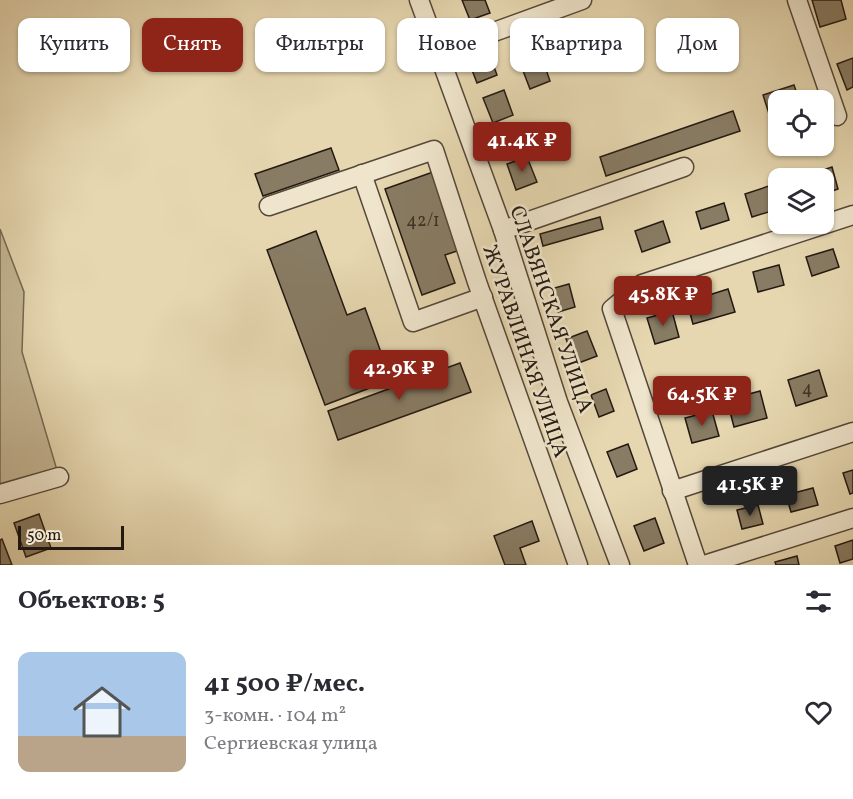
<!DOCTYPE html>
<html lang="ru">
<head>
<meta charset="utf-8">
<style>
	:root { --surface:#fff; --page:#f2f2f3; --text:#2b2b33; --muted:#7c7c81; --line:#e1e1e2; --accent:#8f2418 }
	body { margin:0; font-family:Vollkorn,serif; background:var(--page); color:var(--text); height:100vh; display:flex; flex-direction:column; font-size:22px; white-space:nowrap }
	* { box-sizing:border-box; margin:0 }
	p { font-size:20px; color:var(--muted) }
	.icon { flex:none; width:33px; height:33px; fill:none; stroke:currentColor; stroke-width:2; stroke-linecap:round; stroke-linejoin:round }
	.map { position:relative; height:565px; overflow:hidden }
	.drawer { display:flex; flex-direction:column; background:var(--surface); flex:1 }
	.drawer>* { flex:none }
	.top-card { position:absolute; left:18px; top:18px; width:818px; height:54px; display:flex; gap:12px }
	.tools { position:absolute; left:768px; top:90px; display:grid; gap:12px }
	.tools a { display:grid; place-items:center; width:66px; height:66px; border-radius:12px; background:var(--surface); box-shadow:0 2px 4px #0004; font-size:30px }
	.scale { position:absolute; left:18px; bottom:15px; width:106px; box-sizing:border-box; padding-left:6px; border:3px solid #231911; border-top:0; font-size:16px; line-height:21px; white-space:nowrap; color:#231911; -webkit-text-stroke:4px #efe5cc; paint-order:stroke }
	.price { position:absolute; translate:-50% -51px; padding:0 14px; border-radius:6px; background:var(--accent); color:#fff; font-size:20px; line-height:39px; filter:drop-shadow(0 2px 3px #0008) }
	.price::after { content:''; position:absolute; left:50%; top:36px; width:18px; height:14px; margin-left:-9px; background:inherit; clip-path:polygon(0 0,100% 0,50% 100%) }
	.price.active { background:#222; color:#fff }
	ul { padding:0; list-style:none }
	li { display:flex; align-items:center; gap:18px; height:150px; padding:0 18px }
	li+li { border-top:2px solid var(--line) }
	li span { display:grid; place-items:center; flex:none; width:168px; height:120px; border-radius:12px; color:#555 }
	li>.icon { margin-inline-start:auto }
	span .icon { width:72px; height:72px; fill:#fffc; stroke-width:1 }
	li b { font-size:26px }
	h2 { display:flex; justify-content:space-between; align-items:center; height:72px; padding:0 18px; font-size:26px }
	.tag { padding:0 21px; border-radius:12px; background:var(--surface); box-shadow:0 2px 4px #0004; font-size:21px; line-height:54px }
	.tag.active { background:var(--accent); color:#fff }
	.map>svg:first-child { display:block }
</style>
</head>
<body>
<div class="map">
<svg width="853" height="565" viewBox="0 0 853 565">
	<rect width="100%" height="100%" fill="#e6d7b0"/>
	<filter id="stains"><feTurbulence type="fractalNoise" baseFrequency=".00333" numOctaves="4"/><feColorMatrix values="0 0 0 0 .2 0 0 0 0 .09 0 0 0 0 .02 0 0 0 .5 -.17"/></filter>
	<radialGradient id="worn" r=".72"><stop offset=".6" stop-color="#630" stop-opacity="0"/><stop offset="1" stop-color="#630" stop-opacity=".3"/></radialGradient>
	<polygon fill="#c5b795" stroke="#746853" stroke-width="1.5" points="0,229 24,292 22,352 59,477 0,494"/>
	<g fill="#887c64" stroke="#231911" stroke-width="1.5">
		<polygon points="462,0 485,0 490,13 470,20"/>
		<polygon points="812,0 841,0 846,19 820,27"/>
		<polygon points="488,50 497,75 477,83 467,57"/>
		<polygon points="541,55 550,81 530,89 520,63"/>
		<polygon points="853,58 853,87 847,90 837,64"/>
		<polygon points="794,85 799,100 778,100 778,121 772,123 763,95"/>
		<polygon points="504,90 513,115 493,123 483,98"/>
		<polygon points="733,111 740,131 606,176 600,157"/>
		<polygon points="331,148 339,170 263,196 255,174"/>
		<polygon points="527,157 537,182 516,190 507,164"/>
		<polygon points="832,167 838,189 824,194 824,178 805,178 805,176"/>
		<polygon points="433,172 460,250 445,255 455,283 422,295 385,189"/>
		<polygon points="772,185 778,209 752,217 745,194"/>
		<polygon points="724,203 729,220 701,229 696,212"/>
		<polygon points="600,217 603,229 543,246 540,234"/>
		<polygon points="663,221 670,242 642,252 635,231"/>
		<polygon points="316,231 347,315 365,308 391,380 325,405 267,250"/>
		<polygon points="833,249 839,267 812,276 806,257"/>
		<polygon points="779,265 784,285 758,292 753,272"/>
		<polygon points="569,284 575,307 558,312 551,289"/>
		<polygon points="728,289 735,312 693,324 687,302"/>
		<polygon points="672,311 679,337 655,344 647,318"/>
		<polygon points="587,331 597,356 576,364 566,339"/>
		<polygon points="460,363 471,392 338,440 328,411"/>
		<polygon points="819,370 827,396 796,406 788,380"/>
		<polygon points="606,389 614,411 599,417 591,395"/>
		<polygon points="760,391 767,418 734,427 727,400"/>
		<polygon points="712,411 719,436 692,443 685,418"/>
		<polygon points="628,444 637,469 617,477 607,452"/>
		<polygon points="853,470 853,493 850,494 843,473"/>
		<polygon points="813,488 818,505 791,512 786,495"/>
		<polygon points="758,505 763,524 742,529 737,510"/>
		<polygon points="39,514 51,548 26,557 14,523"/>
		<polygon points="655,518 664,543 644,551 634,526"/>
		<polygon points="532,521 539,541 520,548 526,565 505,565 494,536"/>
		<polygon points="2,539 12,565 0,565 0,540"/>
		<polygon points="853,540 853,559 840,563 835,546"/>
		<polygon points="797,556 799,565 776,565 775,562"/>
	</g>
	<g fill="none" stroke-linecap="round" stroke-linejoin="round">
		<defs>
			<g id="minor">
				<polyline points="419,0 503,230 558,402 620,565"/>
				<polyline points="797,0 837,116"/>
				<polyline points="438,55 491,33 582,0"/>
				<polyline points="362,174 413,322 483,297"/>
				<polyline points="269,206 434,150 477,282 578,565"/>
				<polyline points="503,230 684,167"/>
				<polyline points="672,491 853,432"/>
				<polyline points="0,494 59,477"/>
				<polyline points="698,565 612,309 642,284 853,215"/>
				<polyline points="704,565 853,518"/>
			</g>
		</defs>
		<use href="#minor" stroke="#544839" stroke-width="21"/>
		<use href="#minor" stroke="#efe5cc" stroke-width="18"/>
	</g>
	<g text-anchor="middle" stroke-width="5" stroke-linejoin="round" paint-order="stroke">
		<g font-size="18" fill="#3c3226">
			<text x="423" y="226">42/1</text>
			<text x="807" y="394">4</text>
		</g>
		<g font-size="21" fill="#231911" stroke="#efe5cc">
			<text transform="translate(552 309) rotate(71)" y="7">СЛАВЯНСКАЯ УЛИЦА</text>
			<text transform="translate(526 351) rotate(71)" y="7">ЖУРАВЛИНАЯ УЛИЦА</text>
		</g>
	</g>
	<rect width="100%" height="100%" filter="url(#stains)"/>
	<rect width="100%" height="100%" fill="url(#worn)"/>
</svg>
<div class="tools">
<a><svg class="icon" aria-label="locate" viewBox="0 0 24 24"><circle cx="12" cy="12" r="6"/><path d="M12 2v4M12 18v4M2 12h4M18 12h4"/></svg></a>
<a><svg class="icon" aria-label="layers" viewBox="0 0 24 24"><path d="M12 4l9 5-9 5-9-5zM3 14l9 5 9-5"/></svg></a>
</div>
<div class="scale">50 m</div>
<b class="price" style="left:522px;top:173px">41.4K ₽</b>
<b class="price" style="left:663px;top:327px">45.8K ₽</b>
<b class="price" style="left:399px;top:401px">42.9K ₽</b>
<b class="price" style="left:702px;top:427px">64.5K ₽</b>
<b class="price active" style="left:750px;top:517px">41.5K ₽</b>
<div class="top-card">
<a class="tag">Купить</a>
<a class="tag active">Снять</a>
<a class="tag">Фильтры</a>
<a class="tag">Новое</a>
<a class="tag">Квартира</a>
<a class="tag">Дом</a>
</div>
</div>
<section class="drawer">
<h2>Объектов: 5<svg class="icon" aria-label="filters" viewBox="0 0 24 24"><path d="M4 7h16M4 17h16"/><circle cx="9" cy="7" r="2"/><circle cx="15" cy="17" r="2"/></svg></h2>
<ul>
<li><span style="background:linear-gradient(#a9c7e8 70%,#b9a48a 0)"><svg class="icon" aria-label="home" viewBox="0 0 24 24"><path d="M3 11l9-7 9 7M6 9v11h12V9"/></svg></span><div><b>41 500 ₽/мес.</b><p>3-комн. · 104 m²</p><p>Сергиевская улица</p></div><svg class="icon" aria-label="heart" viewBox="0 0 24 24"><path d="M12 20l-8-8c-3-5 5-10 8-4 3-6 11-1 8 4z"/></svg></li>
</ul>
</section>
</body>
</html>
